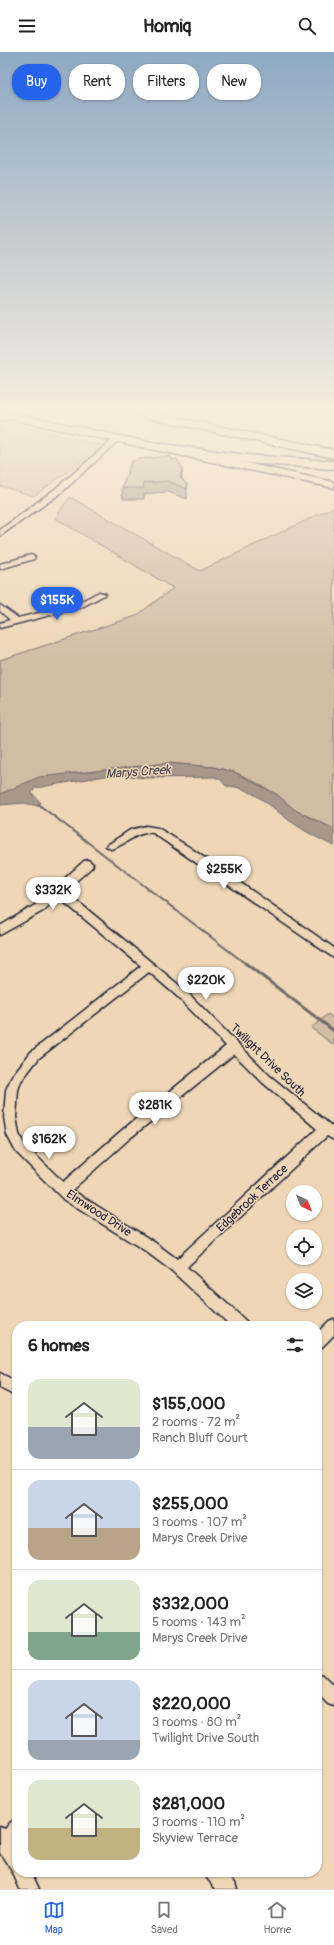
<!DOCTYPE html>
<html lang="en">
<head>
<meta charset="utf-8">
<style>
	:root { --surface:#fff; --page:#f6f6f6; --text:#222; --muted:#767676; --line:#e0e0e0; --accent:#2563eb }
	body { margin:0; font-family:Pangolin,sans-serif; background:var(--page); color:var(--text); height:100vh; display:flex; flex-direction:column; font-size:15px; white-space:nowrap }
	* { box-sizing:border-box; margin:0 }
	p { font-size:13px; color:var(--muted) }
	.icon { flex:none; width:22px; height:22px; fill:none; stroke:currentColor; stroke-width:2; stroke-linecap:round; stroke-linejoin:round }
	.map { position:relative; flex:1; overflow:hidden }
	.details { position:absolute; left:12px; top:1269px; width:310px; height:556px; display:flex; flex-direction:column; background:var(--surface); border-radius:16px; box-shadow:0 1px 3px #0004 }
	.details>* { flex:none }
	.guide { position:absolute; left:12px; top:12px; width:310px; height:36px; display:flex; gap:8px }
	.needle { width:26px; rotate:136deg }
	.tools { position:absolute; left:286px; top:1133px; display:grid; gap:8px }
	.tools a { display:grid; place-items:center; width:36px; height:36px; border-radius:50%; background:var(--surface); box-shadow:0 1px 3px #0004; font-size:20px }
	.price { position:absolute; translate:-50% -34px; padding:0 9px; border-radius:14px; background:#fff; color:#222; font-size:13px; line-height:26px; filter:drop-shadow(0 1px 2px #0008) }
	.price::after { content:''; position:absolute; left:50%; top:24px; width:12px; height:9px; margin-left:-6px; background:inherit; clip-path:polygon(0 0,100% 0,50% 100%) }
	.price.selected { background:var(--accent); color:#fff }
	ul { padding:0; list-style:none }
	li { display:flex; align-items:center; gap:12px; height:100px; padding:0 16px }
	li+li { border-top:1px solid var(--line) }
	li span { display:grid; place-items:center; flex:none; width:112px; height:80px; border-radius:12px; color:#555 }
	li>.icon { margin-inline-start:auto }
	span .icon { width:48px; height:48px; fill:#fffc; stroke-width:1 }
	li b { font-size:17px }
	h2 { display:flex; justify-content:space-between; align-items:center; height:48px; padding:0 16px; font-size:17px }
	.chip { padding:0 14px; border-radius:16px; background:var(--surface); box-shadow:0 1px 3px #0004; font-size:14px; line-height:36px }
	.chip.selected { background:var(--accent); color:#fff }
	header { display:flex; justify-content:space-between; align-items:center; height:52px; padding:0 16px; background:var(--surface); font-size:18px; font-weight:700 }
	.tabs { display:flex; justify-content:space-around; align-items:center; height:56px; border-top:1px solid var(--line); background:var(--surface); font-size:11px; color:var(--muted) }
	.tabs a { display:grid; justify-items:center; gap:2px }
	.tabs .selected { color:var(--accent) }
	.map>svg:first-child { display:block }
</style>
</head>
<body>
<header><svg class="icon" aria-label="menu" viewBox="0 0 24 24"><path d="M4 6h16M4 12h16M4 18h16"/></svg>Homiq<svg class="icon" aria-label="search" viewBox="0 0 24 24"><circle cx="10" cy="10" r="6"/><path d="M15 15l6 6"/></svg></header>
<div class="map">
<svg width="334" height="1837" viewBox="0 0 334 1837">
	<rect width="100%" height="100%" fill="#eed6b6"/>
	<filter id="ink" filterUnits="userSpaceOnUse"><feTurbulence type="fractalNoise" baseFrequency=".025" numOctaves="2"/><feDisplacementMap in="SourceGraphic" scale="8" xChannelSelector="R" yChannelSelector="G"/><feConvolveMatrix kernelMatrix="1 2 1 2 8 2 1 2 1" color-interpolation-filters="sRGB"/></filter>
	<g filter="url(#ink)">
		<g fill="#d1bca4" stroke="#7a6f70">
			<polygon points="0,369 103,394 34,444 0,434"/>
			<polygon points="70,445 200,519 334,455 334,777 295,758 276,742 248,726 234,720 213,715 168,711 8,739 0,742 0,608 136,564 173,536 55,466"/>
			<polygon points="328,962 334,967 334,993 311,976"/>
		</g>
		<path fill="#a8988c" stroke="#72696c" d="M168 711 213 715 234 720 276 742 295 758 334 777V794C319 787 304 779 290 769 271 755 251 734 226 734L221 728 215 725 144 726 117 722 35 736 32 741 41 751 38 754 24 751 0 753V742L39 725Z"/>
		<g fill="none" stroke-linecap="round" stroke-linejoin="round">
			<polyline stroke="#72696c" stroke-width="2" points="38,752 246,912"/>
			<polyline stroke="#72696c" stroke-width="3" points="245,911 334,979"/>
			<defs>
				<g id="minor">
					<polygon points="116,385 121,386 61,441 0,484 0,478 55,437"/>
					<polygon points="31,503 35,505 34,507 0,517 0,512"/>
					<polygon points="99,540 106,542 82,555 0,576 0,571 10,568 0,559 0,553 18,566 76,552"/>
					<path d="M146 774 158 776 189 795 334 896V906L153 781C135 779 127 793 111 797L106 794 130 778Z"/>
					<path d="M88 808 93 812 92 815 65 839 186 939 270 1024 334 1076V1088L327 1084 187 1215 246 1269 248 1274H231L172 1219 144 1198 64 1148 16 1100 7 1083 4 1065 6 1038 12 1024 31 1000 141 914 58 845 43 859 0 883V874L35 853 84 809ZM149 920 178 945 226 994 121 1079 63 1130 24 1092 19 1082 16 1065 18 1038 21 1029 39 1006ZM234 1002 262 1030 317 1077 177 1207 154 1190 72 1138 129 1087Z"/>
					<polygon points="334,1267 334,1283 322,1295 317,1297 317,1281 329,1269"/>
					<polygon points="0,1321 17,1330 17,1345 0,1336"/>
					<polygon points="317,1621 323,1623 334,1634 334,1654 328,1652 317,1641"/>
					<polygon points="17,1767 17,1790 15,1792 17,1795 17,1820 31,1820 39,1837 20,1837 12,1819 0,1801 0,1775 5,1777 11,1770"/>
					<polygon points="204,1820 225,1820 235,1830 237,1837 216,1837 207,1826"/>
				</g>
				<polygon id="tertiary" points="12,362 26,362 0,369 0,365"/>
				<polygon id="secondary" points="0,362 13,362 42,367 334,430 334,436 0,365"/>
				<g id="motorway">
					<polygon points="137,362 159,362 334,398 334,406 143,365"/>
					<polygon points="162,392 247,403 334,409 334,417 247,411 158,398 156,396 158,394"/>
				</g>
			</defs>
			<use href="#minor" stroke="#22223b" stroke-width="3"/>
			<use href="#tertiary" stroke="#22223b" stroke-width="3"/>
			<use href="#secondary" stroke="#22223b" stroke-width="3"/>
			<use href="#motorway" stroke="#22223b" stroke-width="3"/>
			<use href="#minor" fill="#eed6b6" fill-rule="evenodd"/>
			<use href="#tertiary" fill="#eed6b6" fill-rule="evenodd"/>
			<use href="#secondary" fill="#eed6b6" fill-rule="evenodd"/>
			<use href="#motorway" fill="#eed6b6" fill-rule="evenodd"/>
		</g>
		<polygon fill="#a19182" stroke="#22223b" points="131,410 182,425 182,427 187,432 187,447 168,440 144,442 144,447 123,447 122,436"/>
		<polygon fill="#83766a" stroke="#22223b" points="182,415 182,425 180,434 180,426"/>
		<polygon fill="#bba997" stroke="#22223b" points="171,404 172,408 177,407 182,415 180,426 187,432 187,437 168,429 143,431 144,436 122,436 131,410 138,407"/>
	</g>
	<linearGradient id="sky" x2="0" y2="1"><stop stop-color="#8ea9c3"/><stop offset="0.58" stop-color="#f7edde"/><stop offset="1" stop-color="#f7edde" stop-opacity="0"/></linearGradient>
	<rect width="334" height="619" fill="url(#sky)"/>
	<g text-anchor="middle" stroke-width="3" stroke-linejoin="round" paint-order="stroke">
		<g font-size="12" fill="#22223b" stroke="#eed6b6">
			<text transform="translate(268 1008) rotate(44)" y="4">Twilight Drive South</text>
			<text transform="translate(252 1146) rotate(-43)" y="4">Edgebrook Terrace</text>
			<text transform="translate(99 1161) rotate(33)" y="4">Elmwood Drive</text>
		</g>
		<g font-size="13" font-style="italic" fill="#4a4553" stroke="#eed6b6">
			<text transform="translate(138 719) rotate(-4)" y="5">Marys Creek</text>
		</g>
	</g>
</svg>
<div class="tools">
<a><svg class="needle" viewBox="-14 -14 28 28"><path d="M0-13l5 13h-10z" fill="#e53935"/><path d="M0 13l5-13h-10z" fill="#767676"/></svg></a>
<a><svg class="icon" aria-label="locate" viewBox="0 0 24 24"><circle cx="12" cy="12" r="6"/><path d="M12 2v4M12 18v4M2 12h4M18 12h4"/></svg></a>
<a><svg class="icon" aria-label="layers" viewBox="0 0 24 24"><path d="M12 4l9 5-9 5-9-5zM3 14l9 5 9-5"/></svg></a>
</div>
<b class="price selected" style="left:57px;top:569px">$155K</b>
<b class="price" style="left:224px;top:838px">$255K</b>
<b class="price" style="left:53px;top:859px">$332K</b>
<b class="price" style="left:206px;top:949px">$220K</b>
<b class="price" style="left:155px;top:1074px">$281K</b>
<b class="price" style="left:49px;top:1108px">$162K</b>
<div class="guide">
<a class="chip selected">Buy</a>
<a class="chip">Rent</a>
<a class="chip">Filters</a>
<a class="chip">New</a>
</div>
<section class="details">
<h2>6 homes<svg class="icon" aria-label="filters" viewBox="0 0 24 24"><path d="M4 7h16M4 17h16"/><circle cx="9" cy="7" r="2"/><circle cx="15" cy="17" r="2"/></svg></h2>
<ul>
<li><span style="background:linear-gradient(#dfe7d0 60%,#9aa5b1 0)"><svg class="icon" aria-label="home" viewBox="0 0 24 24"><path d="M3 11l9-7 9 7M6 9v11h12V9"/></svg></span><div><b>$155,000</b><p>2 rooms · 72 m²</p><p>Ranch Bluff Court</p></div></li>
<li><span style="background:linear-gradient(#c9d6e8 60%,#b9a48a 0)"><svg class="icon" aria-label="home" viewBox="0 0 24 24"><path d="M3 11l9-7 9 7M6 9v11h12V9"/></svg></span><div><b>$255,000</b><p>3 rooms · 107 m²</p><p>Marys Creek Drive</p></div></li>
<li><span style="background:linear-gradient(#dfe7d0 65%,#7fa58c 0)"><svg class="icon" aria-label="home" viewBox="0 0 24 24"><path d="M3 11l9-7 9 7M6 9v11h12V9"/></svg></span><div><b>$332,000</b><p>5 rooms · 143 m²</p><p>Marys Creek Drive</p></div></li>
<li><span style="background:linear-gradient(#c9d6e8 75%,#9aa5b1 0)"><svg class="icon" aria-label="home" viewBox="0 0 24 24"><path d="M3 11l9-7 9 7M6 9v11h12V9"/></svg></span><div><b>$220,000</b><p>3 rooms · 80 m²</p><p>Twilight Drive South</p></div></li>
<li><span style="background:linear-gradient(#dfe7d0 60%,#c2b280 0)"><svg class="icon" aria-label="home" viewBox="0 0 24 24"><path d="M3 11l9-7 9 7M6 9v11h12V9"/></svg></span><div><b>$281,000</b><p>3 rooms · 110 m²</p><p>Skyview Terrace</p></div></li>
</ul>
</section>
</div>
<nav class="tabs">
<a class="selected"><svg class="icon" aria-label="map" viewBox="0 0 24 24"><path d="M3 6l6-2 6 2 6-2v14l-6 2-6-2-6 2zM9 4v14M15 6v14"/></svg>Map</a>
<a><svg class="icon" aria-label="saved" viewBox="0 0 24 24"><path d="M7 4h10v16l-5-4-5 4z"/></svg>Saved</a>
<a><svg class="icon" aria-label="home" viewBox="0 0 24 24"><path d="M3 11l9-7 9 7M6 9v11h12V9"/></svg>Home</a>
</nav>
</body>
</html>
